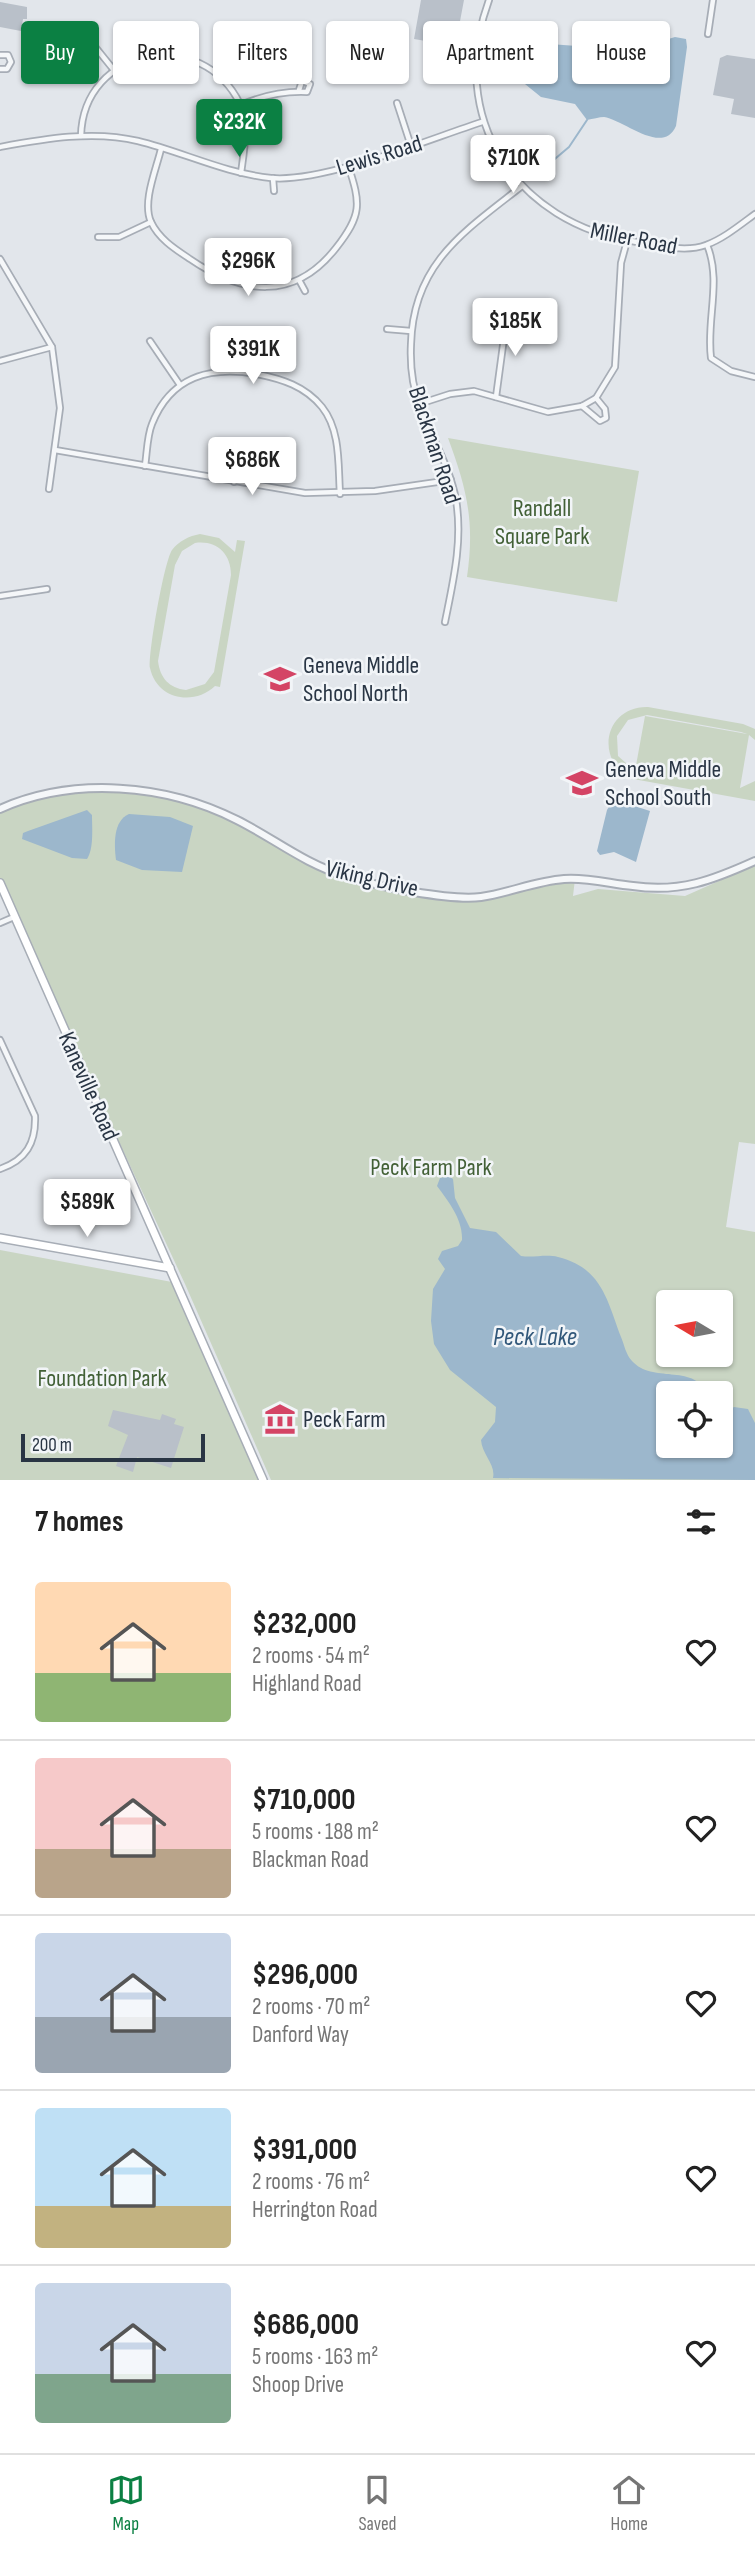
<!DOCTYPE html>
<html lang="en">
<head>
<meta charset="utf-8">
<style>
	:root { --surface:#fff; --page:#f6f6f6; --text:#222; --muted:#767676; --line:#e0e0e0; --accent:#0b8043 }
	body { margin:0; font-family:"Sofia Sans Condensed",sans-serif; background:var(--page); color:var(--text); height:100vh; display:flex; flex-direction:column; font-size:26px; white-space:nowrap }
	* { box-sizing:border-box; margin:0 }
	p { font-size:23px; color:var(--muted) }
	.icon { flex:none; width:38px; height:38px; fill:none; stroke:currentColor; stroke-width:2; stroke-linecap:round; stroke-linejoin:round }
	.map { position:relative; height:1480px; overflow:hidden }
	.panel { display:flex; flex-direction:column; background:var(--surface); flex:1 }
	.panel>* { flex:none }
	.hud { position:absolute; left:21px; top:21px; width:714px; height:63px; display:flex; gap:14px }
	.needle { width:46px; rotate:280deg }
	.buttons { position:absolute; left:656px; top:1290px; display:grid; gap:14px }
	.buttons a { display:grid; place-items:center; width:77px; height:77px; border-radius:7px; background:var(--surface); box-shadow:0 2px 5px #0004; font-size:35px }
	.scale { position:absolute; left:21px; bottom:18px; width:184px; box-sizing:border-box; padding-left:7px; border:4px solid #293544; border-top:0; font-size:19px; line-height:24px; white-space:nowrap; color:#293544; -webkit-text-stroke:5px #f2f5f8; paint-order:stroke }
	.price { position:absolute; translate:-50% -60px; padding:0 16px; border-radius:7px; background:#fff; color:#222; font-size:23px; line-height:46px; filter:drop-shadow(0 2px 4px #0008) }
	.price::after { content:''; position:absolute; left:50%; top:42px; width:21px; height:16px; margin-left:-10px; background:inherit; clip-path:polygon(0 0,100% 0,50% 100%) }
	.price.current { background:var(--accent); color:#fff }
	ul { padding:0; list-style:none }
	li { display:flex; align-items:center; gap:21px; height:175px; padding:0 35px }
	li+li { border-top:2px solid var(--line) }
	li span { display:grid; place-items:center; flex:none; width:196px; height:140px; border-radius:7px; color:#555 }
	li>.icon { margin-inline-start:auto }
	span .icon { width:84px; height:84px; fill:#fffc; stroke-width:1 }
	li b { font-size:30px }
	h2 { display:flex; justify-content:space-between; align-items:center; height:84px; padding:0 35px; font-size:30px }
	.tag { padding:0 24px; border-radius:7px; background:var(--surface); box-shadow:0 2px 5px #0004; font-size:24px; line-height:63px }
	.tag.current { background:var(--accent); color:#fff }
	.menu { display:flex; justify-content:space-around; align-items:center; height:98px; border-top:2px solid var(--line); background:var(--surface); font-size:19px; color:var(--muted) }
	.menu a { display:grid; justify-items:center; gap:4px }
	.menu .current { color:var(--accent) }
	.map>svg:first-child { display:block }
</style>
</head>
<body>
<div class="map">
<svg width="755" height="1480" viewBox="0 0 755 1480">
	<rect width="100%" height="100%" fill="#e2e6eb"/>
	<g fill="#c9d5c3" fill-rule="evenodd">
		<path d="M448 438 639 471 617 602 467 577C475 522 467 489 448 438Z"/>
		<path d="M200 534 219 538 235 552 237 540 245 541 220 687 215 686C194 706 157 700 150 668 148 654 164 562 172 550 179 541 189 536 200 534ZM195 543C216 540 231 553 231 575L214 672 205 684 186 690C169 688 160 678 158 661L175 565 182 551Z"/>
		<path d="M648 707 743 724 755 729V740L749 735 740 788 755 781V801L611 775 612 767H616C598 740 614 706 648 707ZM647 715 741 732 747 734 645 716 635 771 618 756 617 736 628 720Z"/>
		<path d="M110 789 200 803 322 868 381 884 472 897 575 879 573 896 598 889 685 896 755 865V1144L739 1142 726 1227 755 1232V1480H271L185 1284 0 885V809L44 796ZM668 1302H721V1354H668ZM668 1393H721V1446H668Z"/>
		<polygon points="0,1250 172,1282 260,1480 0,1480"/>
	</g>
	<g fill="#9cb7cc">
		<path d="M675 37 686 39 687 47 676 126C663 156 624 120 604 117 599 117 593 119 587 120L575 104 541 97 498 62 511 46 522 42 632 50Z"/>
		<polygon points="612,802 622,802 650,811 636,862 614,852 600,855 597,851 607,810"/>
		<path d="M87 810 92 815C92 828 94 849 87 859L72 858 22 839 23 833 28 831Z"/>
		<path d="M129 814 170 817 193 826 182 872 142 870 116 860C114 844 113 821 129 814Z"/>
		<path d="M449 1176 453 1179 455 1198 470 1228 496 1232 521 1256C533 1258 546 1254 558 1257 602 1268 607 1300 621 1337 624 1344 626 1355 632 1361 653 1384 691 1363 708 1393H668V1446H721V1415L734 1407 748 1409 755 1423V1480L493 1478C496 1464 482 1455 481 1440L495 1422 496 1407 450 1370 434 1344 431 1321 433 1289 445 1269 438 1259 442 1251 458 1246 462 1240C463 1219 448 1201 437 1186L440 1178Z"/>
	</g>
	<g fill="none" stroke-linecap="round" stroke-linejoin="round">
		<polyline stroke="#9cb7cc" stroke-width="2" points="530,180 569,147 587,120"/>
	</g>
	<g fill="#b9c0c9">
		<polygon points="421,0 464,0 454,53 447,52 449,45 414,39"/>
		<polygon points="0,2 27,7 27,19 23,19 21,31 0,27"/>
		<polygon points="727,55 755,59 755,118 731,114 734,99 713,95 720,58"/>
		<polygon points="113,1410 160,1420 162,1414 176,1419 174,1424 184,1427 171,1468 137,1457 133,1472 116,1466 128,1435 108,1426"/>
	</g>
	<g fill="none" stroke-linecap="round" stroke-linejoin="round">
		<defs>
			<g id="minor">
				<path d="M489 0C446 117 515 224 637 242 659 245 684 253 706 245 723 239 740 225 755 214"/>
				<polyline points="84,33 113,69"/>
				<polyline points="708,34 713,0"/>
				<polyline points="0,55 8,55 11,62 7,69 0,69"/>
				<polyline points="397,103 411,146"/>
				<path d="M241 105C262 96 286 91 307 92L310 84 302 81 299 90"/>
				<path d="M81 136C83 47 202 25 240 104 249 125 244 151 241 173"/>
				<path d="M0 147C44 139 93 130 138 141 183 152 224 173 271 178 324 183 429 139 482 122"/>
				<path d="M161 149C156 170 142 202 151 222 159 239 175 249 190 259 241 294 294 302 336 248 362 215 361 204 348 165"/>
				<polyline points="273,178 274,191"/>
				<polyline points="98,237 119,237 151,222"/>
				<path d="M707 245C722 281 706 320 711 358L731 371 755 377"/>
				<polyline points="0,259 52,347 60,408 49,489"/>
				<polyline points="299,280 305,291"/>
				<polyline points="387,329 411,331"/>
				<polyline points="150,341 180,385"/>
				<polyline points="0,361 52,347"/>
				<polyline points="496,397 506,323 521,310"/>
				<polyline points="419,404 450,394 474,391 548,412 582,406 596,398 615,367 621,263 627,241"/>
				<polyline points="582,406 600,421 606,418 605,409 596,398"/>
				<polyline points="55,450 305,493 375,491 451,480"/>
				<path d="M145 466C147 453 147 436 152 424 171 376 210 366 257 374 282 379 305 386 322 407 341 431 338 465 340 494"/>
				<polyline points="234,482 236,464"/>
				<polyline points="0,596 47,589"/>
				<path d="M445 622C453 582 463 541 456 500 450 467 432 438 420 406 412 386 410 365 411 344 413 263 465 231 522 186"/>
				<polyline points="0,923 14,917"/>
				<path d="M0 1040 35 1116C36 1143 26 1160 0 1169"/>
			</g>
			<path id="tertiary" d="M0 809C74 776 166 784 237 820 275 839 303 863 345 876 376 886 450 901 481 897 509 893 536 881 564 879 587 877 611 884 633 886 680 893 713 880 755 861"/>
			<g id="secondary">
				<polyline points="0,883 263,1480"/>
				<polyline points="0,1238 170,1268"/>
			</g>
		</defs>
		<use href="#minor" stroke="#a7adb6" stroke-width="8"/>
		<use href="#tertiary" stroke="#a7adb6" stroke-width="10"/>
		<use href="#secondary" stroke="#a7adb6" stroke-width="10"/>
		<use href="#minor" stroke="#f5f7f9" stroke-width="4.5"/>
		<use href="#tertiary" stroke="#f5f7f9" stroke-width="6"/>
		<use href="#secondary" stroke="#fff" stroke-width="7"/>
	</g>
	<defs>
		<symbol id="school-bare" viewBox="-9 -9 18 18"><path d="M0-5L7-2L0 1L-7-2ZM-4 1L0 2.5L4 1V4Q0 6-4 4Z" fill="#d44465" stroke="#f2f5f8" stroke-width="2.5" paint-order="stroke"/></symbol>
		<symbol id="museum-bare" viewBox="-9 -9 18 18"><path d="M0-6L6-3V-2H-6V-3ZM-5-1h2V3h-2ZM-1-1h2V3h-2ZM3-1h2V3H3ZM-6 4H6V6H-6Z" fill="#d44465" stroke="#f2f5f8" stroke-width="2.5" paint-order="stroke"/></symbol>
	</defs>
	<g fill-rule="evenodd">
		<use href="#school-bare" x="258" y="657" width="44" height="44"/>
		<use href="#school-bare" x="560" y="761" width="44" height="44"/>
		<use href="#museum-bare" x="258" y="1397" width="44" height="44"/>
	</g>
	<g text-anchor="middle" stroke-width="5" stroke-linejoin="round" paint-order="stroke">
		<g font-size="24" fill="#293544" stroke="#f2f5f8">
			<text transform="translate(379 155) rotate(-17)" y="8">Lewis Road</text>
			<text transform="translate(634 238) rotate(11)" y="8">Miller Road</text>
			<text transform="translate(435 445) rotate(72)" y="8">Blackman Road</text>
			<text transform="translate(372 878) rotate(13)" y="8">Viking Drive</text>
			<text transform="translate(89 1086) rotate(66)" y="8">Kaneville Road</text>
		</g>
		<g font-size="24" fill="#426036" stroke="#f2f5f8">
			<text x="542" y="516">Randall<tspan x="542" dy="28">Square Park</tspan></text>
			<text x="431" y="1175">Peck Farm Park</text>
			<text x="102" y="1386">Foundation Park</text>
		</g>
		<g font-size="24" fill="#293544" stroke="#f2f5f8" text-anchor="start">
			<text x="303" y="673">Geneva Middle<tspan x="303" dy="28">School North</tspan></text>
			<text x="605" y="777">Geneva Middle<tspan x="605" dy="28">School South</tspan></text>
			<text x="303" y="1427">Peck Farm</text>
		</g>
		<g font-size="26" font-style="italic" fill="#32587a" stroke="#f2f5f8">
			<text x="535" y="1345">Peck Lake</text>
		</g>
	</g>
</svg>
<div class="buttons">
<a><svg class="needle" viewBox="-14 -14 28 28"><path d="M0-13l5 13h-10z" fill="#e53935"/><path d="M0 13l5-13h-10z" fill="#767676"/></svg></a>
<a><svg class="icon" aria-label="locate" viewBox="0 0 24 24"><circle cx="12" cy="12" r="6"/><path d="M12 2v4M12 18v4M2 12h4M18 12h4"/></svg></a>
</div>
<div class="scale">200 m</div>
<b class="price current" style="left:239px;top:159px">$232K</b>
<b class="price" style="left:513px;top:195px">$710K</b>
<b class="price" style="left:248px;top:298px">$296K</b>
<b class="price" style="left:515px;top:358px">$185K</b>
<b class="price" style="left:253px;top:386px">$391K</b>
<b class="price" style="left:252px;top:497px">$686K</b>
<b class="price" style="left:87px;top:1239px">$589K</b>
<div class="hud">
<a class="tag current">Buy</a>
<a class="tag">Rent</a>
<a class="tag">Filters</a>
<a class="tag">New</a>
<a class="tag">Apartment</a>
<a class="tag">House</a>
</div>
</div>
<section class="panel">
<h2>7 homes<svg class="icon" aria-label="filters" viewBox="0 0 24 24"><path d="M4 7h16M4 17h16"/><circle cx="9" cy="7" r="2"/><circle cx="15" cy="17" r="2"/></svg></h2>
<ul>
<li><span style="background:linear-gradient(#ffd9b3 65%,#8fb573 0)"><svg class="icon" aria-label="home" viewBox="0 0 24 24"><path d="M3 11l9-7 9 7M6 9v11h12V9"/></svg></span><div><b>$232,000</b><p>2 rooms · 54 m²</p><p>Highland Road</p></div><svg class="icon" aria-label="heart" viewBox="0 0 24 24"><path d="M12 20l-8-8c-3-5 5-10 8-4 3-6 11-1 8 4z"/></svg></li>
<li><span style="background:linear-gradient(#f6c9c9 65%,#b9a48a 0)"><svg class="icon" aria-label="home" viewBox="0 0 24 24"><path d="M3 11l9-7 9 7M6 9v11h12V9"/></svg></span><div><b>$710,000</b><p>5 rooms · 188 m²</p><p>Blackman Road</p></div><svg class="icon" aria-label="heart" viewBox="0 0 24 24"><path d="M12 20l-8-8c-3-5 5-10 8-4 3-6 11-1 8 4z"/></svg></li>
<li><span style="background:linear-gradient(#c9d6e8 60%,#9aa5b1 0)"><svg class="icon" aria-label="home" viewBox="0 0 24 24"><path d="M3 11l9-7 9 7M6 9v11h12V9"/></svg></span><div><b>$296,000</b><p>2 rooms · 70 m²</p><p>Danford Way</p></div><svg class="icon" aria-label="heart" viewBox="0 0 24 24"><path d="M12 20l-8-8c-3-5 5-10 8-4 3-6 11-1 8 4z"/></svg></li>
<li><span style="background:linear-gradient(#bfe0f5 70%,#c2b280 0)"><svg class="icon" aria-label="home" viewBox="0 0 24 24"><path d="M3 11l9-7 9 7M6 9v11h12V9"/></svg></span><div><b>$391,000</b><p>2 rooms · 76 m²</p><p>Herrington Road</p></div><svg class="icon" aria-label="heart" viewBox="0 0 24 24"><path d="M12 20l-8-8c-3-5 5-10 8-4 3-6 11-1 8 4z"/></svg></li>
<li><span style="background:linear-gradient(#c9d6e8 65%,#7fa58c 0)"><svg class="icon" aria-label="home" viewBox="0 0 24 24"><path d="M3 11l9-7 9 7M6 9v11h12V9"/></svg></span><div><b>$686,000</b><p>5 rooms · 163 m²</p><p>Shoop Drive</p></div><svg class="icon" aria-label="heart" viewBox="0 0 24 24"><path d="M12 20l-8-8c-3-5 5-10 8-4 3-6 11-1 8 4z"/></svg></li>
</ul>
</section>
<nav class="menu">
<a class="current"><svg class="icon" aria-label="map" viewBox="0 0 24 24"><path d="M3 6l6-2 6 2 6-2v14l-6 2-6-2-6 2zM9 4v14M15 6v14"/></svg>Map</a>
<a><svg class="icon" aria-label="saved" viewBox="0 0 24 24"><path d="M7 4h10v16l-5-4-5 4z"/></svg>Saved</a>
<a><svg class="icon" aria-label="home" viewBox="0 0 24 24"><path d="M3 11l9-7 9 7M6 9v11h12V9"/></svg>Home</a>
</nav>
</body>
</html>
